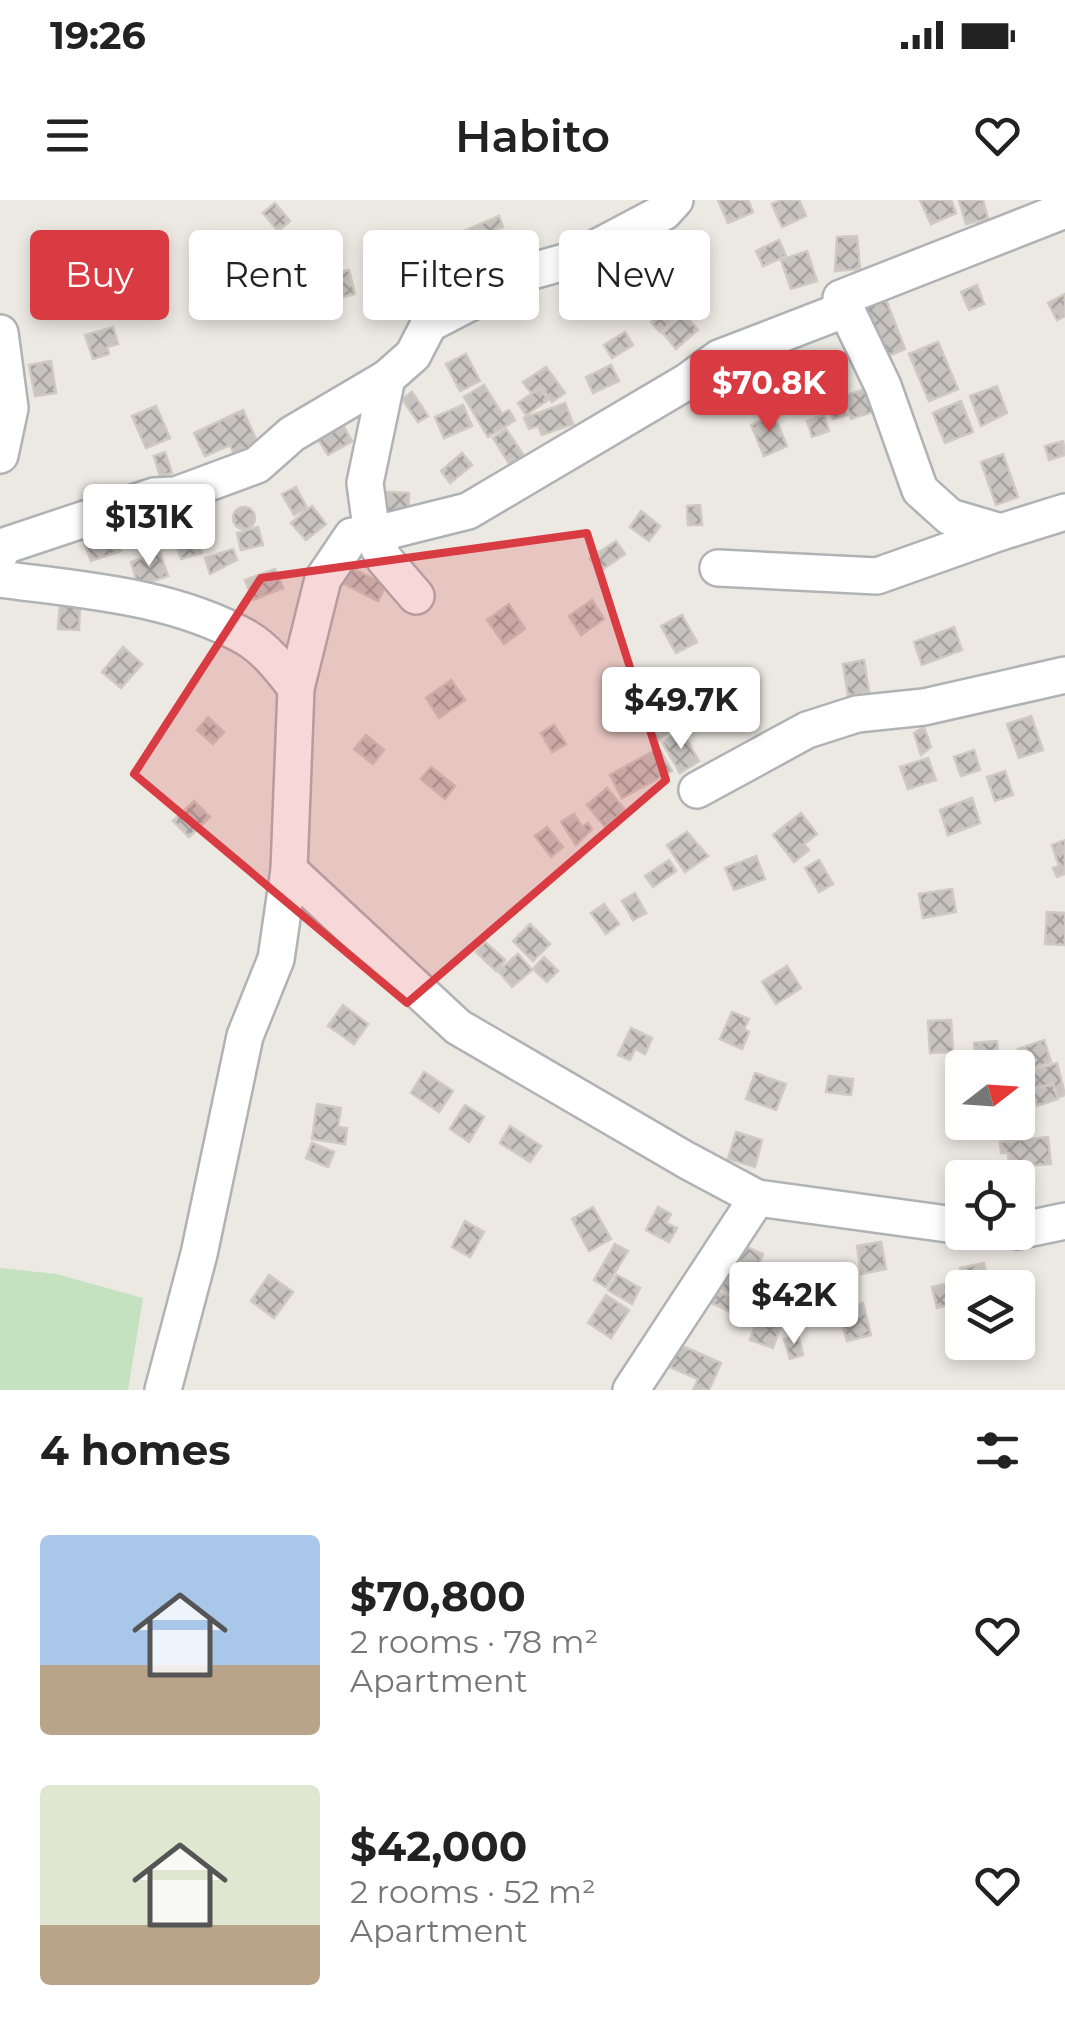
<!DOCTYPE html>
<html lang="en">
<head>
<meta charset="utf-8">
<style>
	:root { --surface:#fff; --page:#f6f6f6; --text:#222; --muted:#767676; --accent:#d93b42 }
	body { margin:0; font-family:Montserrat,sans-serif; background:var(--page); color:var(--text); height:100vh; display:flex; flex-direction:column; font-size:38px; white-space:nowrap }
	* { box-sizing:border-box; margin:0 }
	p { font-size:32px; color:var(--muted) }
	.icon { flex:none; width:55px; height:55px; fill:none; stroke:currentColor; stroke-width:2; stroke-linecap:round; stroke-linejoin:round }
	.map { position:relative; height:1190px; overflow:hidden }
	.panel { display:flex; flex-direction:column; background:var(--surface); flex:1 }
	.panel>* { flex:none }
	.banner { position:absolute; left:30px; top:30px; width:1005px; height:90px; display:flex; gap:20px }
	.needle { width:65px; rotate:73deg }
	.fabs { position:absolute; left:945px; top:850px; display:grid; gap:20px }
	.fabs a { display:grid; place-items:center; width:90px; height:90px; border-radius:10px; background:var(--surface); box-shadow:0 5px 15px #0003; font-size:50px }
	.price { position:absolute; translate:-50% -85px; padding:0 22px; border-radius:10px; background:#fff; color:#222; font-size:32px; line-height:65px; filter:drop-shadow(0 2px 5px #0008) }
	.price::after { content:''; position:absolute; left:50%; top:60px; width:30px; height:22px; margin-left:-15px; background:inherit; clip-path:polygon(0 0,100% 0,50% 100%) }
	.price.selected { background:var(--accent); color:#fff }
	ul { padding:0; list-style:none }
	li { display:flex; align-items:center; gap:30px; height:250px; padding:0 40px }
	li span { display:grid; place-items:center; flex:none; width:280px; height:200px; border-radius:10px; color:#555 }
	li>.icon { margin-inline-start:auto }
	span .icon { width:120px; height:120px; fill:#fffc; stroke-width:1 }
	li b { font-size:42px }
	h2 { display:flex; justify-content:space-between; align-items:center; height:120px; padding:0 40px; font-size:42px }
	.tag { padding:0 35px; border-radius:10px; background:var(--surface); box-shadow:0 5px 15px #0003; font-size:35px; line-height:90px }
	.tag.selected { background:var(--accent); color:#fff }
	.status { display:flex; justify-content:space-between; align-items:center; height:70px; padding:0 50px; background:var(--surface); direction:ltr }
	.status svg { height:28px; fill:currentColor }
	header { display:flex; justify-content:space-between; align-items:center; height:130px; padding:0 40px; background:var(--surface); font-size:45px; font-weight:600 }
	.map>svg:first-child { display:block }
</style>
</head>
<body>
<div class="status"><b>19:26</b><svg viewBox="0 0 49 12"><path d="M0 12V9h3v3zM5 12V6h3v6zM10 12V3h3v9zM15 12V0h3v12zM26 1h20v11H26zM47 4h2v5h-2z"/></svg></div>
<header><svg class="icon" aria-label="menu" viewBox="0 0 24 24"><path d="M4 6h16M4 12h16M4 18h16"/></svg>Habito<svg class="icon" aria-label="heart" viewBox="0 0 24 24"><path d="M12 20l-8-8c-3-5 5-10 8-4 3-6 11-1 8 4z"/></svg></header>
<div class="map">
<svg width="1065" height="1190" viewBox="0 0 1065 1190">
	<defs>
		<pattern id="building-cross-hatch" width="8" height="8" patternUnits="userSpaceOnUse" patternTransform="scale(2.5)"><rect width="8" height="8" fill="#c7c3bf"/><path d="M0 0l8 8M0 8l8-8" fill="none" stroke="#a5a29f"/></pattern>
	</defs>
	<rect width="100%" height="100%" fill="#ece8e2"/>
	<polygon fill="#c4e1c0" points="0,1068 56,1074 143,1098 128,1190 0,1190"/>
	<g fill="url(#building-cross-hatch)" stroke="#d0c9c1" stroke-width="2.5">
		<polygon points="718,0 748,0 753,12 728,23"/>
		<polygon points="781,0 799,0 806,16 782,27 772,4"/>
		<polygon points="920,0 951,0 956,13 931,24"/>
		<polygon points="959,0 983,0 988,19 966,24"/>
		<polygon points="275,3 290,21 278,31 263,13"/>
		<polygon points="499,16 503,27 497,29 503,46 471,57 462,32"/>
		<polygon points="857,36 860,69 835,71 837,37"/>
		<polygon points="779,40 786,56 763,66 756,51"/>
		<polygon points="664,42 678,78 643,92 629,56"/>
		<polygon points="807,51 817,81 791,89 781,60"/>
		<polygon points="349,70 355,94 323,102 317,78"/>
		<polygon points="977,85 984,104 969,110 961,92"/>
		<polygon points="883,92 905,149 878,160 856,103"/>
		<polygon points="1065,94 1065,116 1057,120 1048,103"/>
		<polygon points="672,103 681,113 660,132 651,122"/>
		<polygon points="684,114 698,130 676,149 663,133"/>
		<polygon points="113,127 118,144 107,147 109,154 93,159 85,135"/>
		<polygon points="625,132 633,145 612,158 604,145"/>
		<polygon points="938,142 958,189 929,201 909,154"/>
		<polygon points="466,154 480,181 460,191 446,164"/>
		<polygon points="51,161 56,193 35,196 29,165"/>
		<polygon points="611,165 619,181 593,193 586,177"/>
		<polygon points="546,167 565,193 552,202 541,186 531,193 523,182"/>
		<polygon points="484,185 502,214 509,210 515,220 488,237 464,197"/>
		<polygon points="874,186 882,209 851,219 844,196"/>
		<polygon points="997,186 1007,213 981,226 970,196"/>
		<polygon points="540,188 548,200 526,215 518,203"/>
		<polygon points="412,192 428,216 418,222 402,199"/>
		<polygon points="841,197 847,215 833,219 827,201"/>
		<polygon points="961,201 973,232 945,243 933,213"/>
		<polygon points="565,203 573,224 542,235 538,226 529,229 524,218"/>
		<polygon points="463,205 472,226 444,238 435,217"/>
		<polygon points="156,206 170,238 146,248 132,216"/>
		<polygon points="243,210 262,253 238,264 230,245 205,256 194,233"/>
		<polygon points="774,215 787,246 764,256 751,225"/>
		<polygon points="824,215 829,231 812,237 807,221"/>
		<polygon points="342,224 352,241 328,255 318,239"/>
		<polygon points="506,229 524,256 510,265 493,238"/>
		<polygon points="1063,241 1065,255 1049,260 1045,246"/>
		<polygon points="165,252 172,273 160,276 154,256"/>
		<polygon points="462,253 472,265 450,283 441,271"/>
		<polygon points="1003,254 1018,297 996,305 981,262"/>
		<polygon points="296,287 307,308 294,315 282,294"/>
		<polygon points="387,292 409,293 408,322 386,321"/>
		<polygon points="700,305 702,325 688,325 687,306"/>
		<polygon points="312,306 326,324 306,340 291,323"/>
		<circle cx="244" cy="318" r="11"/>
		<polygon points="163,310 170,331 146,339 138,319"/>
		<polygon points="641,311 660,326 649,341 630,327"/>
		<polygon points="258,327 263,345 241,350 237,333"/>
		<polygon points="114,331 121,351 91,361 84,342"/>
		<polygon points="197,336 202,353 181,359 176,343"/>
		<polygon points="616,341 625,354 599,372 590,358"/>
		<polygon points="233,349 237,360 210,374 205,358"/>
		<polygon points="160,352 168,376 138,386 131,362"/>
		<polygon points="352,368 386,385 378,401 344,384"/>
		<polygon points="275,369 283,388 253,400 245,380"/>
		<polygon points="592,400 604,419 581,435 569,416"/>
		<polygon points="60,404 80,405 79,430 58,429"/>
		<polygon points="509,404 525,429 504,444 487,420"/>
		<polygon points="682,415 697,442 676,453 661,426"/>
		<polygon points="954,427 962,450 922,465 914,442"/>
		<polygon points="123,447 142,464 121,488 102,472"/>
		<polygon points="864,460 869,492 848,496 843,464"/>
		<polygon points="451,480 465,500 439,518 426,498"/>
		<polygon points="654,494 665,506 646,523 635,511"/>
		<polygon points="1031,516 1043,550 1019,558 1007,524"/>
		<polygon points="208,517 224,532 213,544 197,530"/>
		<polygon points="658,518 670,530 659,541 647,529"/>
		<polygon points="554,525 566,544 552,552 541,533"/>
		<polygon points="924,527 931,547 921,555 914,533"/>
		<polygon points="682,531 699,561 680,573 662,542"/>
		<polygon points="366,535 384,550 373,564 354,549"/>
		<polygon points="659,548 672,571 622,598 610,575"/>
		<polygon points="974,550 980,570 961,576 954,557"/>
		<polygon points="928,558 936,580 908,589 900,567"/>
		<polygon points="431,567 455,586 445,599 421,579"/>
		<polygon points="1005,571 1013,595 995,601 987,577"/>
		<polygon points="607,588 625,610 605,627 587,605"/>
		<polygon points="972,598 980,623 948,635 940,610"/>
		<polygon points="194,601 210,617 189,637 173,621"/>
		<polygon points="801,613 817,634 804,644 809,650 794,662 773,635"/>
		<polygon points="574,614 582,627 588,623 592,629 576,645 561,622"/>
		<polygon points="547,627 563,647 551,657 535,636"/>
		<polygon points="687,632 708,656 685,672 667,645"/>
		<polygon points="1065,640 1065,674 1057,677 1053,668 1059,666 1052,645"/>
		<polygon points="756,656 765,679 734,690 725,668"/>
		<polygon points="669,660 676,671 653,687 645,676"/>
		<polygon points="819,660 833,684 819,692 805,668"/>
		<polygon points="952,689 956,712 923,718 919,694"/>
		<polygon points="635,693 646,713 633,720 622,701"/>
		<polygon points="604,704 619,724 606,734 591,713"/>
		<polygon points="1047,712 1065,713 1065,745 1045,744"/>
		<polygon points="530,724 550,744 533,761 513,741"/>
		<polygon points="485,742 505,760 496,771 476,752"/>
		<polygon points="518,754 532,770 512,787 498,771"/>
		<polygon points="544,757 558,771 547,782 533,769"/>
		<polygon points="787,766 801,788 776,804 762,782"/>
		<polygon points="343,805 368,824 354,844 328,826"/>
		<polygon points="732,812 749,819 744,829 749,832 742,849 720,839"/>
		<polygon points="951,820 953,852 930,853 928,821"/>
		<polygon points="631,828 652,838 645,854 635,849 630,860 618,855"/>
		<polygon points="1044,840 1051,862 1024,871 1018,849"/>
		<polygon points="997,841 999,868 976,868 974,843"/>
		<polygon points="1057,863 1065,895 1058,897 1053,883 1031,890 1025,873"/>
		<polygon points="424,872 453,891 439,912 411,893"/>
		<polygon points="755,873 786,884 776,910 746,899"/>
		<polygon points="829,876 853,879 851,895 826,892"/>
		<polygon points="1053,884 1058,899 1037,906 1032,890"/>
		<polygon points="317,904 341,908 338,927 347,928 345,944 312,939"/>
		<polygon points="465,905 484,917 469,942 450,929"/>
		<polygon points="510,926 541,946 530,962 500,943"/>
		<polygon points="736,932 762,940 755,967 728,959"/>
		<polygon points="1048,937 1051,964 1009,968 1008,953 1001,953 1000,942"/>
		<polygon points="312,943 334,952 328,967 306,958"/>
		<polygon points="1022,969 1025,992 1018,993 1018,978 993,978 993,971"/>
		<polygon points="593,1007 611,1039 589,1051 572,1019"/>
		<polygon points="658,1007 671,1014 666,1023 677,1028 669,1042 646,1030"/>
		<polygon points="465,1021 484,1032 470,1057 452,1047"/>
		<polygon points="881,1042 886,1069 861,1074 857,1046"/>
		<polygon points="615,1044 628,1051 606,1087 594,1080"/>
		<polygon points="740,1044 763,1054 757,1069 734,1059"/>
		<polygon points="733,1059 757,1069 744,1099 720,1089"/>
		<polygon points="984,1063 990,1088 964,1088 960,1068"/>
		<polygon points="269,1075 293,1092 274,1118 251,1101"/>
		<polygon points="617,1075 640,1088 632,1104 608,1090"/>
		<polygon points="959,1081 962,1102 937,1108 932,1087"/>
		<polygon points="714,1090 736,1099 731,1112 709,1102"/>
		<polygon points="606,1095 629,1110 611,1138 588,1123"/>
		<polygon points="863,1103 871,1135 847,1141 838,1110"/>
		<polygon points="761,1107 784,1115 773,1148 750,1140"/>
		<polygon points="798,1135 803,1155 790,1159 784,1139"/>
		<polygon points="680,1145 721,1163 709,1190 693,1190 698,1179 670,1167"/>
	</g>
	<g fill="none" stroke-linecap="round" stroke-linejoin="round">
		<defs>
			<g id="minor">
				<polyline points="846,109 883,186 920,290 950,317 1001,332 1065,312"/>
				<polyline points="0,133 10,208 0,255"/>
				<polyline points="0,354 4,346 154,296 176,295 257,265 292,234 387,178"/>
				<polyline points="718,368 877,376 1001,332"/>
				<path d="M0 379C82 390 174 396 247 438 267 450 282 470 296 488"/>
				<polyline points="416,396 385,360 372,335 468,311 688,181 719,158 846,109 841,98 1065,10"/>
				<polyline points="697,590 807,530 857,514 924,507 1065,475"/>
				<polyline points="289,670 458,827 686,960 757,998 962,1026"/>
				<polyline points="1018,1031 1065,1021"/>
				<polyline points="163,1190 199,1054 245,836 276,759 289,670 296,488 323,379 352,336 372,335 365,283 387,178 413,155 429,124 529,72 575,59 664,12 675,0"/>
				<polyline points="631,1190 757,998"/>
			</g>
		</defs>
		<use href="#minor" stroke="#b0b3b6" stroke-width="40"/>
		<use href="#minor" stroke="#fff" stroke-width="35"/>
	</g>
	<path fill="#d93b42" fill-opacity="0.2" stroke="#d93b42" stroke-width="8" stroke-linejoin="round" d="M587 333 666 580 407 803 134 574 261 378Z"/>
</svg>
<div class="fabs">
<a><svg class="needle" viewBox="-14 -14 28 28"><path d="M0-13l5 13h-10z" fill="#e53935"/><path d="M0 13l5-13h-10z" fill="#767676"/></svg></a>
<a><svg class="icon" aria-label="locate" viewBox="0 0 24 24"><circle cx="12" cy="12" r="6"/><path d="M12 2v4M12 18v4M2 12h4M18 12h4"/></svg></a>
<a><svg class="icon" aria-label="layers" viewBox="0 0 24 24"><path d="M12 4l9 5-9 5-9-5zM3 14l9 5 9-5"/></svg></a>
</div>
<b class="price selected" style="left:769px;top:235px">$70.8K</b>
<b class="price" style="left:149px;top:369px">$131K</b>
<b class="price" style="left:681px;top:552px">$49.7K</b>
<b class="price" style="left:794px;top:1147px">$42K</b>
<div class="banner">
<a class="tag selected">Buy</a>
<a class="tag">Rent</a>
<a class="tag">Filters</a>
<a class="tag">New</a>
</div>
</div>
<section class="panel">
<h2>4 homes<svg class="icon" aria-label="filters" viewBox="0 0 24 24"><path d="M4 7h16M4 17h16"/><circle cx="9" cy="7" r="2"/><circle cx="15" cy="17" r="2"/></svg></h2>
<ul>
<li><span style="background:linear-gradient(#a9c7e8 65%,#b9a48a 0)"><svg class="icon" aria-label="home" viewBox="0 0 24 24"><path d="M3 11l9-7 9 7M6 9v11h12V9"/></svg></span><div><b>$70,800</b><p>2 rooms · 78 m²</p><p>Apartment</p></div><svg class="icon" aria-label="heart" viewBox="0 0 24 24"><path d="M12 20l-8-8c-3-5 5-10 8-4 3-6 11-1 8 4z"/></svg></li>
<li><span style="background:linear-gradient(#dfe7d0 70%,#b9a48a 0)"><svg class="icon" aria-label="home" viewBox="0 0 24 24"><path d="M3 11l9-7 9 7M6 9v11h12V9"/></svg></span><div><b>$42,000</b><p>2 rooms · 52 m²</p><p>Apartment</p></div><svg class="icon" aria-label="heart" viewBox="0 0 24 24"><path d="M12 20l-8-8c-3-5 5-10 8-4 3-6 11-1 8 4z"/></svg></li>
</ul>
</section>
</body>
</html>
